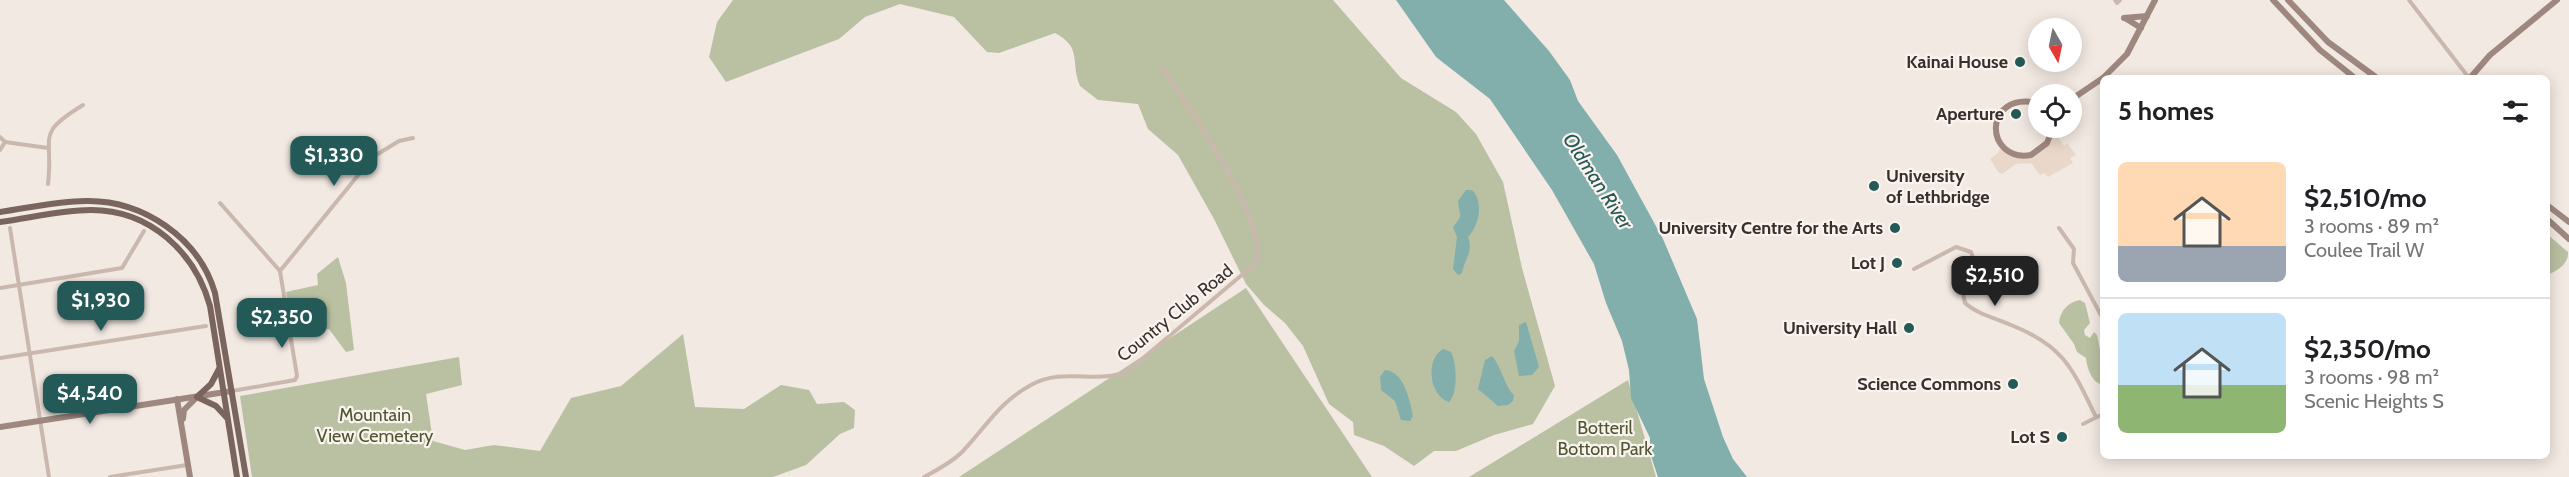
<!DOCTYPE html>
<html lang="en">
<head>
<meta charset="utf-8">
<style>
	:root { --surface:#fff; --page:#f6f6f6; --text:#202124; --muted:#757577; --line:#e0e0e0; --accent:#235957 }
	body { margin:0; font-family:Cabin,sans-serif; background:var(--page); color:var(--text); height:100vh; display:flex; flex-direction:column; font-size:22px; white-space:nowrap }
	* { box-sizing:border-box; margin:0 }
	p { font-size:20px; color:var(--muted) }
	.icon { flex:none; width:33px; height:33px; fill:none; stroke:currentColor; stroke-width:2; stroke-linecap:round; stroke-linejoin:round }
	.map { position:relative; flex:1; overflow:hidden }
	.side { position:absolute; left:2100px; top:75px; width:450px; height:384px; display:flex; flex-direction:column; background:var(--surface); border-radius:9px; box-shadow:0 3px 15px #0003 }
	.side>* { flex:none }
	.needle { width:39px; rotate:171deg }
	.buttons { position:absolute; left:2028px; top:18px; display:grid; gap:12px }
	.buttons a { display:grid; place-items:center; width:54px; height:54px; border-radius:50%; background:var(--surface); box-shadow:0 3px 15px #0003; font-size:30px }
	.price { position:absolute; translate:-50% -51px; padding:0 14px; border-radius:12px; background:var(--accent); color:#fff; font-size:20px; line-height:39px; filter:drop-shadow(0 2px 3px #0008) }
	.price::after { content:''; position:absolute; left:50%; top:36px; width:18px; height:14px; margin-left:-9px; background:inherit; clip-path:polygon(0 0,100% 0,50% 100%) }
	.price.current { background:#222; color:#fff }
	ul { padding:0; list-style:none }
	li { display:flex; align-items:center; gap:18px; height:150px; padding:0 18px }
	li+li { border-top:2px solid var(--line) }
	li span { display:grid; place-items:center; flex:none; width:168px; height:120px; border-radius:9px; color:#555 }
	li>.icon { margin-inline-start:auto }
	span .icon { width:72px; height:72px; fill:#fffc; stroke-width:1 }
	li b { font-size:26px }
	h2 { display:flex; justify-content:space-between; align-items:center; height:72px; padding:0 18px; font-size:26px }
	.map>svg:first-child { display:block }
</style>
</head>
<body>
<div class="map">
<svg width="2569" height="477" viewBox="0 0 2569 477">
	<rect width="100%" height="100%" fill="#f2e9e2"/>
	<g fill="#bac1a2">
		<path d="M733 0H1333L1401 78 1456 112 1476 134 1503 182 1522 268 1555 386 1533 424 1494 435 1456 451H1434L1414 466 1384 446 1354 435 1353 422 1329 404 1303 346 1285 323 1264 305 1246 284 1214 219 1178 155 1148 129 1138 104 1098 100 1080 86C1070 62 1083 48 1055 33L999 53 987 52 954 17 900 4 865 17 839 39 726 82 709 57 717 22Z"/>
		<path d="M2547 234 2568 252C2569 264 2557 271 2547 275Z"/>
		<polygon points="338,257 346,283 354,350 346,352 329,329 294,335 286,292 318,285 317,274"/>
		<polygon points="1246,288 1372,477 959,477"/>
		<path d="M2080 300 2085 303 2090 323 2084 330 2085 335 2090 338 2094 332 2097 335 2103 364V383L2100 384C2091 380 2087 368 2086 358L2077 352 2074 344 2059 323C2060 311 2068 302 2080 300Z"/>
		<polygon points="683,334 695,407 744,409 781,385 809,390 817,404 844,402 855,410 854,428 840,434 806,465 773,477 252,477 240,396 459,357 462,385 426,394 433,441 465,450 494,445 540,451 571,398 621,386"/>
		<polygon points="1628,380 1656,477 1469,477"/>
	</g>
	<polygon fill="#e9d8ca" points="2051,132 2056,134 2064,146 2067,143 2076,155 2070,158 2073,163 2048,177 2045,173 2040,175 2031,163 2016,164 2002,174 1998,172 1990,159 1999,152 2001,144 2012,154 2038,152"/>
	<g fill="#82aeab">
		<polygon points="1396,0 1504,0 1549,51 1570,80 1578,101 1617,155 1663,239 1697,319 1704,379 1723,437 1733,459 1747,477 1658,477 1650,453 1650,438 1631,398 1629,370 1622,341 1606,303 1594,264 1552,190 1490,99 1436,57"/>
		<path d="M1466 190H1472C1484 201 1479 226 1468 237 1474 251 1464 260 1462 273L1458 275 1453 269 1457 237 1453 227C1465 212 1459 218 1458 201Z"/>
		<polygon points="1526,322 1539,367 1532,375 1519,376 1514,351 1519,341 1519,325"/>
		<path d="M1443 349 1451 352C1457 363 1458 394 1449 402 1429 396 1425 359 1443 349Z"/>
		<path d="M1492 356C1500 364 1506 389 1514 395L1513 401 1508 405 1498 406 1478 389 1485 360Z"/>
		<path d="M1385 370C1404 371 1410 401 1413 416L1410 421 1401 420 1395 401 1381 390 1380 377Z"/>
	</g>
	<g fill="none" stroke-linecap="round" stroke-linejoin="round">
		<g stroke="#cab8ae" stroke-width="4">
			<polyline points="2115,0 2117,3 2120,0"/>
			<polyline points="2409,0 2469,78"/>
			<polyline points="0,137 5,142 48,148"/>
			<polyline points="0,150 5,142"/>
			<path d="M48 184C54 135 34 135 83 105"/>
			<polyline points="220,203 280,271 297,376 295,380 232,391"/>
			<polyline points="10,228 49,477"/>
			<polyline points="2059,228 2074,249 2073,263 2103,319"/>
			<path d="M1914 269 1956 247 1971 252 1975 264 1962 289 1965 303C1977 314 1995 318 2011 325 2064 346 2072 368 2096 417"/>
			<polyline points="280,271 373,157 399,141 413,138"/>
			<polyline points="0,288 122,268 144,231"/>
			<polyline points="0,358 206,326"/>
			<polyline points="2083,424 2103,414"/>
			<polyline points="110,477 187,465"/>
			<path d="M924 477C937 470 951 463 962 452 987 426 998 403 1031 385 1065 366 1099 386 1129 370L1256 263C1270 224 1186 102 1162 68"/>
		</g>
		<g stroke="#9e877f" stroke-width="6">
			<polyline points="2273,0 2320,50 2355,78"/>
			<polyline points="2288,0 2328,42 2377,78"/>
			<polyline points="2124,18 2147,16"/>
			<polyline points="2125,18 2141,28"/>
			<polyline points="2103,78 2127,54 2155,0"/>
			<polyline points="2470,78 2490,55 2557,0"/>
			<polyline points="2072,99 2103,78"/>
			<path d="M2038 103C1981 91 1985 163 2031 155L2047 143 2053 128"/>
			<polyline points="2547,205 2569,222"/>
			<polyline points="2547,219 2569,239"/>
			<polyline points="177,399 190,477"/>
			<polyline points="183,419 184,410 196,398"/>
			<polyline points="0,427 232,391"/>
		</g>
		<g stroke="#7a645e" stroke-width="6">
			<path d="M0 212C28 208 58 201 86 201 143 200 199 238 215 293L246 477"/>
			<path d="M0 222C30 218 61 210 91 210 150 210 195 252 210 306L237 477"/>
			<polyline points="219,369 211,384 197,397 216,406 227,418"/>
		</g>
	</g>
	<g fill="#235957" stroke="#faf3ee" stroke-width="2">
		<circle cx="2020" cy="62" r="6"/>
		<circle cx="2016" cy="114" r="6"/>
		<circle cx="1874" cy="186" r="6"/>
		<circle cx="1895" cy="228" r="6"/>
		<circle cx="1897" cy="263" r="6"/>
		<circle cx="1909" cy="328" r="6"/>
		<circle cx="2013" cy="384" r="6"/>
		<circle cx="2062" cy="437" r="6"/>
	</g>
	<g text-anchor="middle" stroke-width="4.5" stroke-linejoin="round" paint-order="stroke">
		<g font-size="18" font-weight="bold" fill="#392f2c" stroke="#faf3ee" text-anchor="end">
			<text x="2008" y="68">Kainai House</text>
			<text x="2004" y="120">Aperture</text>
			<text x="1886" y="182" text-anchor="start">University<tspan x="1886" dy="21">of Lethbridge</tspan></text>
			<text x="1883" y="234">University Centre for the Arts</text>
			<text x="1885" y="269">Lot J</text>
			<text x="1897" y="334">University Hall</text>
			<text x="2001" y="390">Science Commons</text>
			<text x="2050" y="443">Lot S</text>
		</g>
		<g font-size="18" fill="#392f2c" stroke="#faf3ee">
			<text transform="translate(1175 313) rotate(-39)" y="6">Country Club Road</text>
		</g>
		<g font-size="18" fill="#4d5631" stroke="#faf3ee">
			<text x="375" y="421">Mountain<tspan x="375" dy="21">View Cemetery</tspan></text>
			<text x="1605" y="434">Botteril<tspan x="1605" dy="21">Bottom Park</tspan></text>
		</g>
		<g font-size="20" font-style="italic" fill="#235957" stroke="#faf3ee">
			<text transform="translate(1598 181) rotate(57)" y="7">Oldman River</text>
		</g>
	</g>
</svg>
<div class="buttons">
<a><svg class="needle" viewBox="-14 -14 28 28"><path d="M0-13l5 13h-10z" fill="#e53935"/><path d="M0 13l5-13h-10z" fill="#757577"/></svg></a>
<a><svg class="icon" aria-label="locate" viewBox="0 0 24 24"><circle cx="12" cy="12" r="6"/><path d="M12 2v4M12 18v4M2 12h4M18 12h4"/></svg></a>
</div>
<b class="price" style="left:334px;top:187px">$1,330</b>
<b class="price current" style="left:1995px;top:307px">$2,510</b>
<b class="price" style="left:101px;top:332px">$1,930</b>
<b class="price" style="left:282px;top:349px">$2,350</b>
<b class="price" style="left:90px;top:425px">$4,540</b>
<section class="side">
<h2>5 homes<svg class="icon" aria-label="filters" viewBox="0 0 24 24"><path d="M4 7h16M4 17h16"/><circle cx="9" cy="7" r="2"/><circle cx="15" cy="17" r="2"/></svg></h2>
<ul>
<li><span style="background:linear-gradient(#ffd9b3 70%,#9aa5b1 0)"><svg class="icon" aria-label="home" viewBox="0 0 24 24"><path d="M3 11l9-7 9 7M6 9v11h12V9"/></svg></span><div><b>$2,510/mo</b><p>3 rooms · 89 m²</p><p>Coulee Trail W</p></div></li>
<li><span style="background:linear-gradient(#bfe0f5 60%,#8fb573 0)"><svg class="icon" aria-label="home" viewBox="0 0 24 24"><path d="M3 11l9-7 9 7M6 9v11h12V9"/></svg></span><div><b>$2,350/mo</b><p>3 rooms · 98 m²</p><p>Scenic Heights S</p></div></li>
</ul>
</section>
</div>
</body>
</html>
